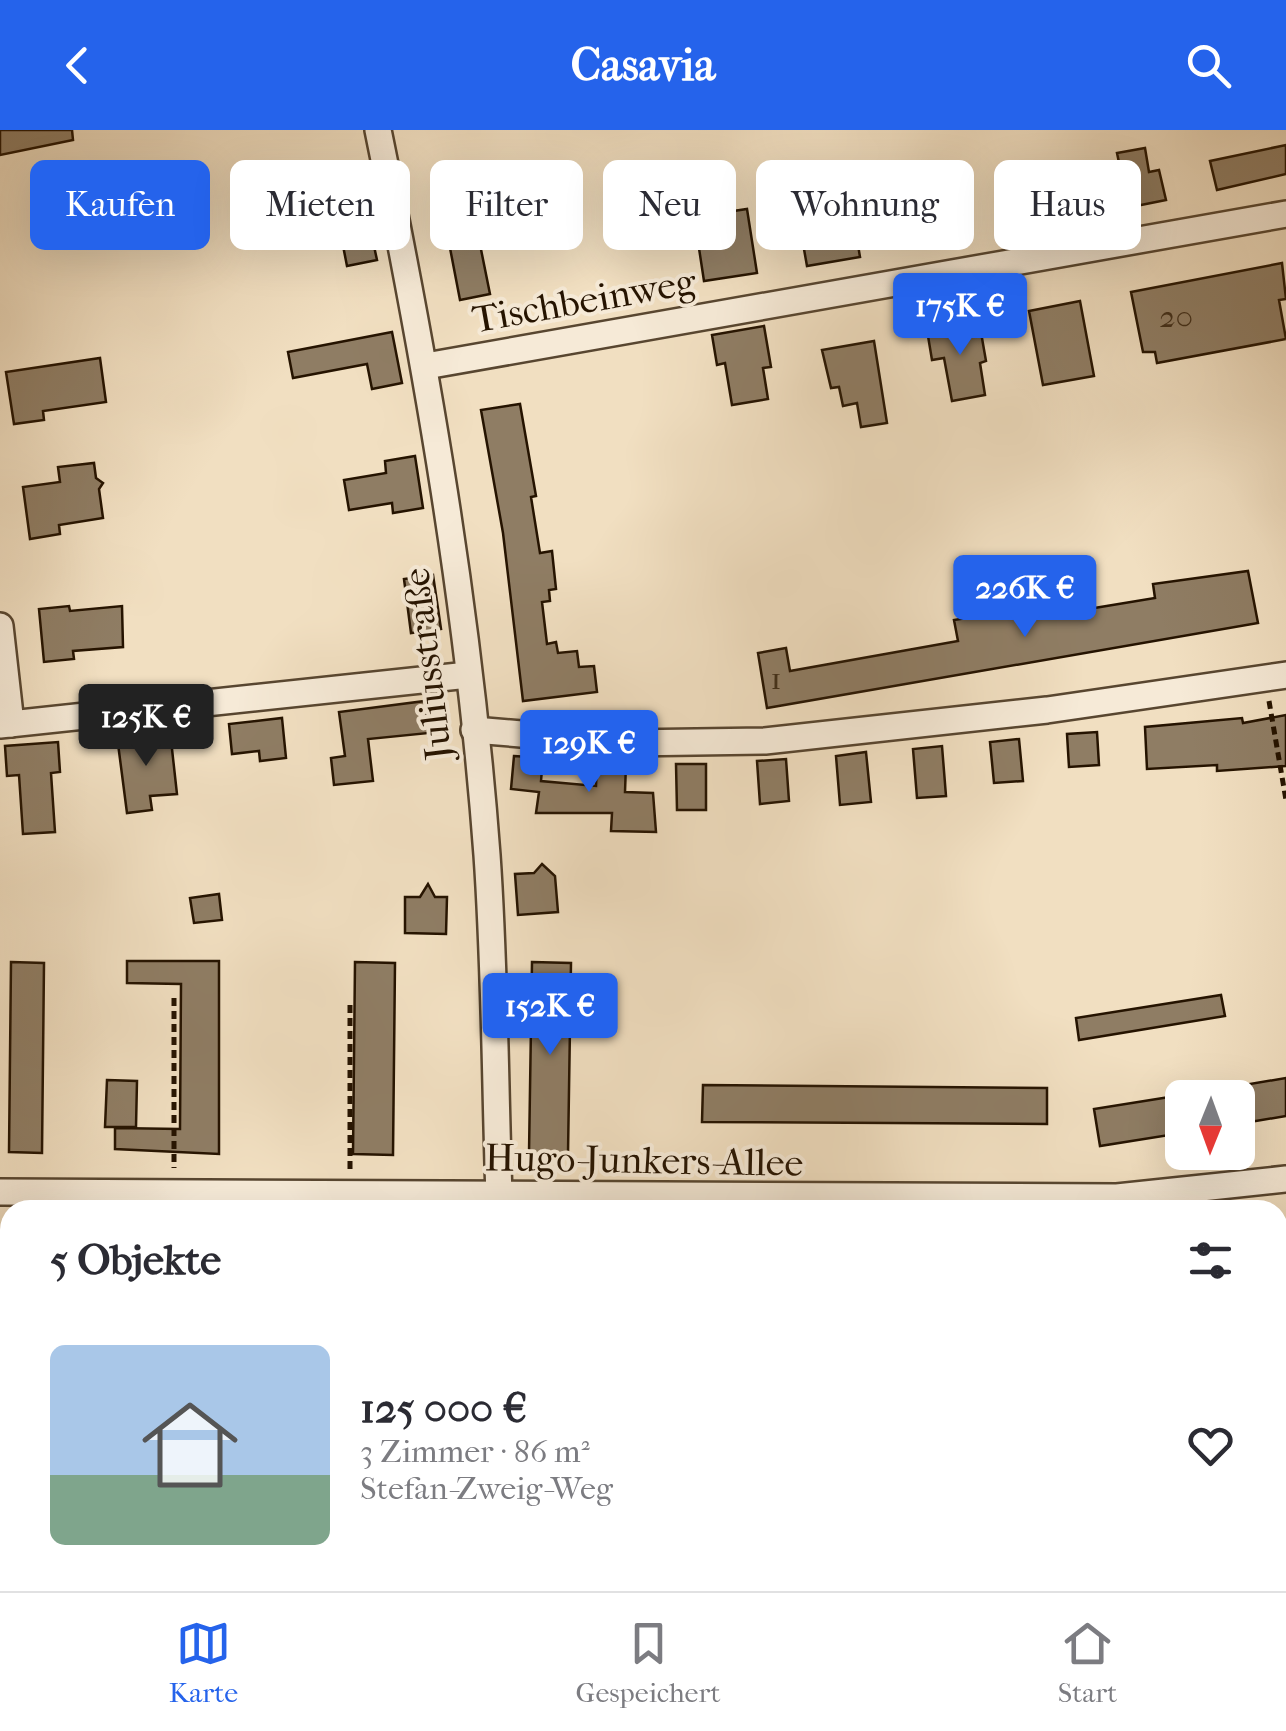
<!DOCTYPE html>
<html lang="de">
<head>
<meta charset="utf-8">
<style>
	:root { --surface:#fff; --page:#f7f7f7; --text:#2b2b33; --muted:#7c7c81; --line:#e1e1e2; --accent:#2563eb }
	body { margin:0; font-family:"IM FELL French Canon",serif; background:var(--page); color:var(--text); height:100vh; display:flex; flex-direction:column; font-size:38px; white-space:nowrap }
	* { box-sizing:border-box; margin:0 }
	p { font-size:32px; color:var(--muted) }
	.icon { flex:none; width:55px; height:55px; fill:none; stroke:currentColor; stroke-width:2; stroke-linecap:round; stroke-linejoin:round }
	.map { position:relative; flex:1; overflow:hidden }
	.side { position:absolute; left:0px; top:1070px; width:1288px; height:392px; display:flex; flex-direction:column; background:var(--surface); border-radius:30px 30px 0 0; box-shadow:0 10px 40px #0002 }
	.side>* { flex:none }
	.banner { position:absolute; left:30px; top:30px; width:1228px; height:90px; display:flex; gap:20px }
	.needle { width:65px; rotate:181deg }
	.tools { position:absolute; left:1165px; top:950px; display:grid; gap:20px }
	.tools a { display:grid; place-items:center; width:90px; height:90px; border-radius:15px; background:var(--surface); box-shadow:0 10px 40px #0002; font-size:50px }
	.price { position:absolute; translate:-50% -85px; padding:0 22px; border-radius:10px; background:var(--accent); color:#fff; font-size:32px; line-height:65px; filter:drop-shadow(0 2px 5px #0008) }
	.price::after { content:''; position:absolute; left:50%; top:60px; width:30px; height:22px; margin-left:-15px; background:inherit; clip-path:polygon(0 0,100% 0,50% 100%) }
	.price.active { background:#222; color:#fff }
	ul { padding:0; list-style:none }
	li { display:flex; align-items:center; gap:30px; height:250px; padding:0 50px }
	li+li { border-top:2px solid var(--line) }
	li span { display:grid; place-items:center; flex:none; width:280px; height:200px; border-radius:15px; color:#555 }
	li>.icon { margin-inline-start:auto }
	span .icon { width:120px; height:120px; fill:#fffc; stroke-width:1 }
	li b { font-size:42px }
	h2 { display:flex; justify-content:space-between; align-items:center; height:120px; padding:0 50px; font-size:42px }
	.chip { padding:0 35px; border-radius:15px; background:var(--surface); box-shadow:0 10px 40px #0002; font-size:35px; line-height:90px }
	.chip.active { background:var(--accent); color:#fff }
	header { display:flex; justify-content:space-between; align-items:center; height:130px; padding:0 50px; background:var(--accent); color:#fff; font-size:45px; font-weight:700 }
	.dock { display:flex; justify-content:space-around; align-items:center; height:140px; border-top:2px solid var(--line); background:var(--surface); font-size:28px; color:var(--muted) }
	.dock a { display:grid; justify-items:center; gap:5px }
	.dock .active { color:var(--accent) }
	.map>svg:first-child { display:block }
</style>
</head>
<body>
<header><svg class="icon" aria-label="back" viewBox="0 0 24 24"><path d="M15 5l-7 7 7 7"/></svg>Casavia<svg class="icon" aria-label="search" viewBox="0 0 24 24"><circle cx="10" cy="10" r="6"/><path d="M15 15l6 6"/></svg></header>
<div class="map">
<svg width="1286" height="1461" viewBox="0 0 1286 1461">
	<rect width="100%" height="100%" fill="#f1dfc1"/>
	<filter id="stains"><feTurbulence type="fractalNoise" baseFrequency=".002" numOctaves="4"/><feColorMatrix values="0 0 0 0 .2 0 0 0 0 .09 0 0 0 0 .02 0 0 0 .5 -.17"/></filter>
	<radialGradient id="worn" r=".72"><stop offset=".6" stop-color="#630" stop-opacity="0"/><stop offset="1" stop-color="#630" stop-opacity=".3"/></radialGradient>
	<g fill="#8f7d64" stroke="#251300" stroke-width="2.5">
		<polygon points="0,0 72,0 73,10 0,25"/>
		<polygon points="1286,15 1286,44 1217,60 1210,31"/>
		<polygon points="1145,18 1149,42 1159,40 1166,70 1116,80 1109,50 1122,47 1117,23"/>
		<polygon points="923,32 926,52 941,50 946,81 958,79 964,110 912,118 898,37"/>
		<polygon points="819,47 821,58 837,56 844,98 855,97 860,127 807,136 792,52"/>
		<polygon points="1045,49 1048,62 1059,60 1064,90 1012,100 1007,69 1025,66 1022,52"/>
		<polygon points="469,60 490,164 460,170 440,66"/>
		<polygon points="719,76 720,83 747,79 757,143 704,151 693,79"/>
		<polygon points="366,79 377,130 347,136 337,85"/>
		<polygon points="1282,133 1286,169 1279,170 1286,209 1157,233 1155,222 1143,222 1131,162"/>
		<polygon points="1080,171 1094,246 1043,255 1029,181"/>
		<polygon points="979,191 986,231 980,233 985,265 952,271 944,228 932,230 927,200"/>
		<polygon points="764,196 771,237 763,238 768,269 732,275 725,233 717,235 712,205"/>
		<polygon points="392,202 402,253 372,259 367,234 293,248 288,222"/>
		<polygon points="874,211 887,293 861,297 857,273 843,276 839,257 831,258 822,220"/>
		<polygon points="100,228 106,272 43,281 44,290 14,294 6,242"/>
		<polygon points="520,274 536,366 531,367 540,423 552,421 556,459 549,460 550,471 542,472 547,514 556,512 558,523 577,521 579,537 594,536 597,562 523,571 503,403 481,280"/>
		<polygon points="415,326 423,378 393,383 392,373 349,380 344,350 386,343 385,331"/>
		<polygon points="94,333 96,348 103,353 99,359 103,388 59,395 60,404 30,409 23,357 60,352 58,337"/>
		<polygon points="1248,441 1258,493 767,578 758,523 786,518 790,541 958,511 954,490 1022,479 1021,475 1050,471 1052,485 1155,468 1153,454"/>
		<polygon points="433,445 441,499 411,503 404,449"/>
		<polygon points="69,476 70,481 122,476 123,517 73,521 74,529 44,532 39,479"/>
		<polygon points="425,571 429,603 368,609 373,651 334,655 331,628 345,626 339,582"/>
		<polygon points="1286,585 1286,636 1217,641 1217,635 1147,639 1145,597 1242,588 1243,593"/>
		<polygon points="282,588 286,628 260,631 259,621 232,624 229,594"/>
		<polygon points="170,601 177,664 150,666 152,680 127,683 117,606"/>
		<polygon points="1097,602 1099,635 1069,637 1067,604"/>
		<polygon points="1019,609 1023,651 994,653 990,612"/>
		<polygon points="58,612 60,642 51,643 55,702 23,704 19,645 7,646 5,616"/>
		<polygon points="942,616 946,666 917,668 913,619"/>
		<polygon points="866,622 871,672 840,675 836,626"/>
		<polygon points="514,626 543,628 541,651 596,656 597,632 626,634 625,662 653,663 656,702 611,701 612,683 536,683 539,662 511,659"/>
		<polygon points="786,629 789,671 760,674 757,631"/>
		<polygon points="676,634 706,634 706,680 677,680"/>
		<polygon points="542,734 555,746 558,782 518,785 515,744 534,743"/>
		<polygon points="428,754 435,767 447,767 446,804 405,803 405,767 420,767"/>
		<polygon points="219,764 222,790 194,793 190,768"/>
		<polygon points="127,831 219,831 219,1024 115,1019 115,998 180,999 181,854 127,853"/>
		<polygon points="11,832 44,833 42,1023 9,1022"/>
		<polygon points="355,832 395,833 393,1025 353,1024"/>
		<polygon points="532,832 571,833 568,1024 529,1024"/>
		<polygon points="1221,865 1225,886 1079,910 1076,888"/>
		<polygon points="1286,948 1286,986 1238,994 1238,956"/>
		<polygon points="107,950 137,951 136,997 105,997"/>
		<polygon points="703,955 1047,958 1047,994 702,992"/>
		<polygon points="1182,965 1182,1003 1100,1016 1094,979"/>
	</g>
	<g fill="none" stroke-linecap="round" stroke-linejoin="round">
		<defs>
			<g id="street">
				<path d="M378 0C427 239 469 481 487 725 495 838 495 952 499 1066"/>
				<polyline points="426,236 1286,84"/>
				<polyline points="0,496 11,594"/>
				<polyline points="0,595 468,545"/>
				<polyline points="474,600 628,613 765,611 1047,580 1286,545"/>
				<polyline points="0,1062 1117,1067 1286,1049"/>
				<polyline points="611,1461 861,1455"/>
			</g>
		</defs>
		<use href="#street" stroke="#584630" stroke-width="30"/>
		<g stroke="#251300" stroke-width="5" stroke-dasharray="8 5" stroke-linecap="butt">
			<polyline points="1269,571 1286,670"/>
			<polyline points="174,868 174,1038"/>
			<polyline points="350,1039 350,872"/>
		</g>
		<use href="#street" stroke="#f6ead7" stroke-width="25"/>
	</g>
	<g text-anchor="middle" stroke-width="8" stroke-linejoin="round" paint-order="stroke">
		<g font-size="32" fill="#402e19">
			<text x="1176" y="197">20</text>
			<text x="776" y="559">1</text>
		</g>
		<g font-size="38" fill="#251300" stroke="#f6ead7">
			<text transform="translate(584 170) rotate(-10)" y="13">Tischbeinweg</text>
			<text transform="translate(427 534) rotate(-97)" y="13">Juliusstraße</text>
			<text transform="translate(644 1030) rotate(1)" y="13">Hugo-Junkers-Allee</text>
		</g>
	</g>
	<rect width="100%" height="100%" filter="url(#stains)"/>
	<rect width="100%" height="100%" fill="url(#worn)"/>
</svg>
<div class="tools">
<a><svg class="needle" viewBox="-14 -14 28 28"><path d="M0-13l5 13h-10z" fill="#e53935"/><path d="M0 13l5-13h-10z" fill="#7c7c81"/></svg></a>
</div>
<b class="price" style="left:960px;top:228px">175K €</b>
<b class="price" style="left:1025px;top:510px">226K €</b>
<b class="price active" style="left:146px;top:639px">125K €</b>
<b class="price" style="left:589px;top:665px">129K €</b>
<b class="price" style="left:550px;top:928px">152K €</b>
<div class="banner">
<a class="chip active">Kaufen</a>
<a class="chip">Mieten</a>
<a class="chip">Filter</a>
<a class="chip">Neu</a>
<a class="chip">Wohnung</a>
<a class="chip">Haus</a>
</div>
<section class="side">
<h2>5 Objekte<svg class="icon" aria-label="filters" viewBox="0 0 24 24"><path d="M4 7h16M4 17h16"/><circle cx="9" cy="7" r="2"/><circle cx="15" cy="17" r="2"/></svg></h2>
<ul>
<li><span style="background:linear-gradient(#a9c7e8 65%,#7fa58c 0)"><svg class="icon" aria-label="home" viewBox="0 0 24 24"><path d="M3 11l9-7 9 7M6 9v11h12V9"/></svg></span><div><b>125 000 €</b><p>3 Zimmer · 86 m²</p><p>Stefan-Zweig-Weg</p></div><svg class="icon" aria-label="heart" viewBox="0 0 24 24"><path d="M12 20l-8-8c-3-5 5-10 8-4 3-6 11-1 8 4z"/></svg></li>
</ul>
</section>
</div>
<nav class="dock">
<a class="active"><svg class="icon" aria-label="map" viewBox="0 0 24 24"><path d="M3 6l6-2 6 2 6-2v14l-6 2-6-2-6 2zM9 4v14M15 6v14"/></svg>Karte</a>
<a><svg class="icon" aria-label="saved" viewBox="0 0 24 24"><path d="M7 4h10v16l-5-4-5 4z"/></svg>Gespeichert</a>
<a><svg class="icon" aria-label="home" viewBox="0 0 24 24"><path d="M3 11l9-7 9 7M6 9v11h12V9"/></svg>Start</a>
</nav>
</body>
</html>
